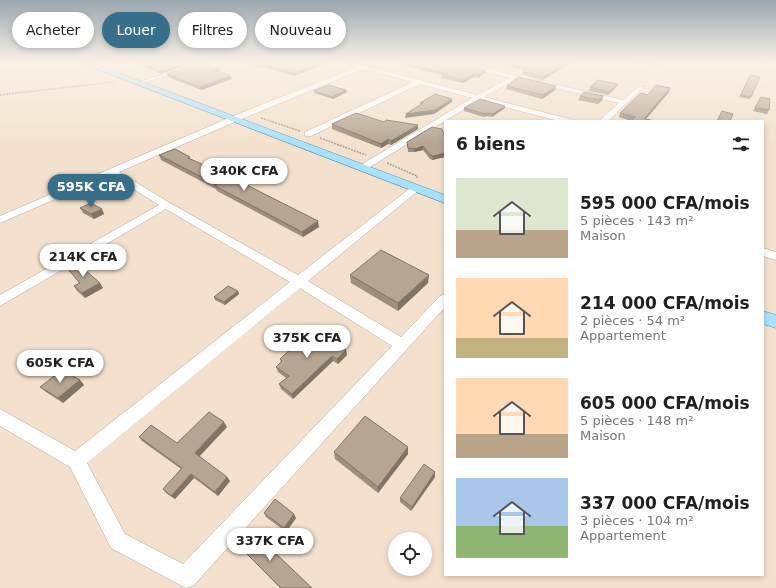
<!DOCTYPE html>
<html lang="fr">
<head>
<meta charset="utf-8">
<style>
	:root { --surface:#fff; --page:#f2f2f2; --text:#202124; --muted:#757577; --accent:#376f8a }
	body { margin:0; font-family:"DejaVu Sans",sans-serif; background:var(--page); color:var(--text); height:100vh; display:flex; flex-direction:column; font-size:15px; white-space:nowrap }
	* { box-sizing:border-box; margin:0 }
	p { font-size:13px; color:var(--muted) }
	.icon { flex:none; width:22px; height:22px; fill:none; stroke:currentColor; stroke-width:2; stroke-linecap:round; stroke-linejoin:round }
	.map { position:relative; flex:1; overflow:hidden }
	.side { position:absolute; left:444px; top:120px; width:320px; height:456px; display:flex; flex-direction:column; background:var(--surface); border-radius:0px; box-shadow:0 2px 6px #0003 }
	.side>* { flex:none }
	.banner { position:absolute; left:12px; top:12px; width:372px; height:36px; display:flex; gap:8px }
	.fabs { position:absolute; left:388px; top:532px; display:grid; gap:8px }
	.fabs a { display:grid; place-items:center; width:44px; height:44px; border-radius:50%; background:var(--surface); box-shadow:0 2px 6px #0003; font-size:20px }
	.price { position:absolute; translate:-50% -34px; padding:0 9px; border-radius:14px; background:#fff; color:#222; font-size:13px; line-height:26px; filter:drop-shadow(0 1px 2px #0008) }
	.price::after { content:''; position:absolute; left:50%; top:24px; width:12px; height:9px; margin-left:-6px; background:inherit; clip-path:polygon(0 0,100% 0,50% 100%) }
	.price.on { background:var(--accent); color:#fff }
	ul { padding:0; list-style:none }
	li { display:flex; align-items:center; gap:12px; height:100px; padding:0 12px }
	li span { display:grid; place-items:center; flex:none; width:112px; height:80px; border-radius:0px; color:#555 }
	li>.icon { margin-inline-start:auto }
	span .icon { width:48px; height:48px; fill:#fffc; stroke-width:1 }
	li b { font-size:17px }
	h2 { display:flex; justify-content:space-between; align-items:center; height:48px; padding:0 12px; font-size:17px }
	.chip { padding:0 14px; border-radius:18px; background:var(--surface); box-shadow:0 2px 6px #0003; font-size:14px; line-height:36px }
	.chip.on { background:var(--accent); color:#fff }
	.map>svg:first-child { display:block }
</style>
</head>
<body>
<div class="map">
<svg width="776" height="588" viewBox="0 0 776 588">
	<rect width="100%" height="100%" fill="#f3e1cd"/>
	<g fill="none" stroke-linecap="round" stroke-linejoin="round">
		<defs>
			<g id="minor">
				<polygon points="117,63 126,63 102,71 99,69"/>
				<polygon points="198,63 207,63 141,84 136,83"/>
				<path d="M345 63H355L477 95 510 78 451 63H462L518 76 521 77V79H516L484 97 570 119 571 121H558L479 100 365 170H359L357 168 359 166 472 98 420 84 311 136H305V132L413 82 363 69 237 121 119 172 170 203 298 275 413 186H419L421 188 419 190 308 281 401 337 440 296 445 294V307L194 585 186 588 111 548 70 467 0 426V409L75 451 290 282 166 209 0 306V295L159 205 111 175 0 223V216L231 117 357 67ZM300 288 392 346 183 564 125 534 87 463Z"/>
				<polygon points="540,81 623,100 639,86 644,87 608,121 599,121 619,103 538,84 537,83"/>
				<polygon points="763,248 776,252 776,260 763,256"/>
			</g>
			<g id="major">
				<polygon points="81,63 92,63 445,195 445,203"/>
				<polygon points="763,311 776,315 776,328 763,324"/>
			</g>
		</defs>
		<use href="#minor" stroke="#b9a795" stroke-width="1"/>
		<use href="#major" stroke="#5792ad" stroke-width="1"/>
		<g stroke="#afa091" stroke-width="1.5" stroke-dasharray="2 1" stroke-linecap="butt">
			<polyline points="639,63 661,65"/>
			<polyline points="0,95 114,82"/>
			<polyline points="261,118 300,131"/>
			<polyline points="320,138 366,155"/>
			<polyline points="387,163 417,176 417,178"/>
		</g>
		<use href="#minor" fill="#fff" fill-rule="evenodd"/>
		<use href="#major" fill="#a8e1fc" fill-rule="evenodd"/>
	</g>
	<g fill="#9d8e7e">
		<polygon points="136,63 192,63 161,74"/>
		<polygon points="245,63 326,63 294,76 263,67 260,68 245,64"/>
		<polygon points="400,63 457,63 485,70 485,73 478,78 474,77 463,83 441,78 441,75 400,65"/>
		<polygon points="468,63 570,63 543,80 523,75 523,72 525,71 499,64 492,68"/>
		<polygon points="219,69 220,71 219,72 232,79 201,90 168,77 167,74"/>
		<polygon points="750,75 760,77 750,99 739,97"/>
		<polygon points="514,80 555,90 542,99 506,89 507,86 514,81"/>
		<polygon points="618,84 616,87 608,95 589,91 590,87"/>
		<polygon points="346,90 347,92 333,99 314,93 314,91"/>
		<polygon points="584,92 602,100 598,104 578,100 580,96"/>
		<polygon points="669,92 646,119 631,121 619,117 620,113 648,95"/>
		<polygon points="761,97 769,110 767,114 753,111"/>
		<polygon points="505,106 505,108 492,117 487,116 484,117 464,111 464,108"/>
		<polygon points="384,122 418,129 391,145 388,144 381,148 332,129 332,124"/>
		<polygon points="445,137 445,157 432,160 430,159 423,150 414,152 408,152 407,142"/>
		<polygon points="159,155 191,159 319,227 303,237 217,191 216,189 161,160"/>
		<polygon points="80,208 102,209 104,214 94,219 83,213"/>
		<polygon points="67,268 100,283 103,288 85,298 77,291 74,286 79,283"/>
		<polygon points="350,275 428,283 398,311 351,283"/>
		<polygon points="238,291 239,294 225,305 215,300 214,297"/>
		<polygon points="319,342 345,349 346,350 347,355 338,364 333,361 293,399 281,389 279,384 286,378 278,372 276,367 281,363 280,359 292,348 290,343"/>
		<polygon points="80,380 84,385 63,403 46,392 40,387"/>
		<polygon points="227,427 199,456 227,477 230,481 218,496 194,478 175,499 166,493 163,489 181,469 142,441 139,437 177,443"/>
		<polygon points="408,447 408,454 378,493 335,459 334,452"/>
		<polygon points="435,472 435,477 411,511 400,502 400,498"/>
		<polygon points="264,513 296,518 286,532 266,517"/>
		<polygon points="249,528 312,588 280,588 236,543"/>
	</g>
	<g fill="#7f7466">
		<polygon points="187,63 192,63 161,74 160,72"/>
		<polygon points="321,63 326,63 294,76 294,74"/>
		<polygon points="497,63 499,63 499,64 492,68 493,65"/>
		<polygon points="566,63 570,63 543,80 544,77"/>
		<polygon points="262,64 263,67 260,68 260,65"/>
		<polygon points="485,70 485,73 478,78 478,75"/>
		<polygon points="474,74 474,77 463,83 463,80"/>
		<polygon points="231,76 232,79 201,90 200,87"/>
		<polygon points="618,84 616,87 608,95 609,92"/>
		<polygon points="556,86 555,90 542,99 543,95"/>
		<polygon points="670,88 669,92 644,121 644,119"/>
		<polygon points="346,90 347,92 333,99 332,97"/>
		<polygon points="603,96 602,100 598,104 600,100"/>
		<polygon points="452,99 452,102 434,114 405,118 406,114"/>
		<polygon points="505,106 505,108 492,117 493,114"/>
		<polygon points="418,125 418,129 391,145 391,141"/>
		<polygon points="388,139 388,144 381,148 381,144"/>
		<polygon points="423,146 423,150 414,152 415,149"/>
		<polygon points="445,153 445,157 432,160 433,156"/>
		<polygon points="102,209 104,214 94,219 91,214"/>
		<polygon points="318,221 319,227 303,237 302,232"/>
		<polygon points="429,275 428,283 398,311 398,303"/>
		<polygon points="100,283 103,288 85,298 82,293"/>
		<polygon points="238,291 239,294 225,305 224,302"/>
		<polygon points="346,350 347,355 338,364 337,359"/>
		<polygon points="332,356 333,361 293,399 292,394"/>
		<polygon points="80,380 84,385 63,403 58,398"/>
		<polygon points="224,422 227,427 198,458 195,453"/>
		<polygon points="408,447 408,454 378,493 378,487"/>
		<polygon points="435,472 435,477 411,511 412,507"/>
		<polygon points="191,474 194,478 175,499 171,496"/>
		<polygon points="227,477 230,481 218,496 215,492"/>
		<polygon points="294,514 296,518 286,532 284,528"/>
	</g>
	<g fill="#b6a592" stroke="#7f7466">
		<polygon points="139,63 187,63 160,72"/>
		<polygon points="201,63 219,69 215,70 231,76 200,87 167,74"/>
		<polygon points="251,63 321,63 294,74 262,64 260,65"/>
		<polygon points="402,63 457,63 485,70 478,75 474,74 463,80 441,74 444,73"/>
		<polygon points="482,63 497,63 493,65"/>
		<polygon points="506,63 566,63 544,77 523,72 528,68"/>
		<polygon points="750,75 760,77 751,97 741,95"/>
		<polygon points="518,77 556,86 543,95 507,86 515,80 514,80"/>
		<polygon points="598,80 618,84 609,92 590,87"/>
		<polygon points="328,85 346,90 332,97 314,91"/>
		<polygon points="656,85 670,88 644,119 651,120 651,121 631,121 635,117 620,113 641,93 648,95"/>
		<polygon points="584,92 603,96 600,100 580,96"/>
		<polygon points="435,94 452,99 435,110 406,114 423,103 420,103"/>
		<polygon points="761,97 770,99 769,110 755,108"/>
		<polygon points="480,99 505,106 493,114 487,113 485,114 464,108"/>
		<polygon points="722,111 733,114 730,121 717,121"/>
		<polygon points="356,113 384,122 386,120 418,125 391,141 388,139 381,144 332,124"/>
		<polygon points="432,127 442,129 445,137 445,153 433,156 430,155 423,146 415,149 408,148 407,142"/>
		<polygon points="175,149 190,157 188,158 227,175 318,221 302,232 215,186 217,185 159,155"/>
		<polygon points="91,203 102,209 91,214 80,208"/>
		<polygon points="381,250 429,275 398,303 350,275"/>
		<polygon points="77,263 100,283 82,293 74,286 80,283 67,268"/>
		<polygon points="228,286 238,291 224,302 214,297"/>
		<polygon points="303,331 319,342 327,334 345,345 342,347 346,350 337,359 332,356 292,394 279,384 289,376 276,367 282,361 280,359 294,346 290,343"/>
		<polygon points="62,370 80,380 58,398 40,387"/>
		<polygon points="209,412 224,422 195,453 227,477 215,492 191,474 171,496 163,489 182,468 139,437 151,425 177,443"/>
		<polygon points="365,416 408,447 378,487 334,452"/>
		<polygon points="424,464 435,472 412,507 400,498"/>
		<polygon points="275,499 294,514 284,528 264,513"/>
		<polygon points="249,528 312,588 281,588 236,543"/>
	</g>
	<linearGradient id="sky" x2="0" y2="1"><stop stop-color="#9aa7af"/><stop offset="0.43" stop-color="#faf2e8"/><stop offset="1" stop-color="#faf2e8" stop-opacity="0"/></linearGradient>
	<rect width="776" height="145" fill="url(#sky)"/>
</svg>
<div class="fabs">
<a><svg class="icon" aria-label="locate" viewBox="0 0 24 24"><circle cx="12" cy="12" r="6"/><path d="M12 2v4M12 18v4M2 12h4M18 12h4"/></svg></a>
</div>
<b class="price" style="left:244px;top:192px">340K CFA</b>
<b class="price on" style="left:91px;top:208px">595K CFA</b>
<b class="price" style="left:83px;top:278px">214K CFA</b>
<b class="price" style="left:307px;top:359px">375K CFA</b>
<b class="price" style="left:60px;top:384px">605K CFA</b>
<b class="price" style="left:270px;top:562px">337K CFA</b>
<div class="banner">
<a class="chip">Acheter</a>
<a class="chip on">Louer</a>
<a class="chip">Filtres</a>
<a class="chip">Nouveau</a>
</div>
<section class="side">
<h2>6 biens<svg class="icon" aria-label="filters" viewBox="0 0 24 24"><path d="M4 7h16M4 17h16"/><circle cx="9" cy="7" r="2"/><circle cx="15" cy="17" r="2"/></svg></h2>
<ul>
<li><span style="background:linear-gradient(#dfe7d0 65%,#b9a48a 0)"><svg class="icon" aria-label="home" viewBox="0 0 24 24"><path d="M3 11l9-7 9 7M6 9v11h12V9"/></svg></span><div><b>595 000 CFA/mois</b><p>5 pièces · 143 m²</p><p>Maison</p></div></li>
<li><span style="background:linear-gradient(#ffd9b3 75%,#c2b280 0)"><svg class="icon" aria-label="home" viewBox="0 0 24 24"><path d="M3 11l9-7 9 7M6 9v11h12V9"/></svg></span><div><b>214 000 CFA/mois</b><p>2 pièces · 54 m²</p><p>Appartement</p></div></li>
<li><span style="background:linear-gradient(#ffd9b3 70%,#b9a48a 0)"><svg class="icon" aria-label="home" viewBox="0 0 24 24"><path d="M3 11l9-7 9 7M6 9v11h12V9"/></svg></span><div><b>605 000 CFA/mois</b><p>5 pièces · 148 m²</p><p>Maison</p></div></li>
<li><span style="background:linear-gradient(#a9c7e8 60%,#8fb573 0)"><svg class="icon" aria-label="home" viewBox="0 0 24 24"><path d="M3 11l9-7 9 7M6 9v11h12V9"/></svg></span><div><b>337 000 CFA/mois</b><p>3 pièces · 104 m²</p><p>Appartement</p></div></li>
</ul>
</section>
</div>
</body>
</html>
